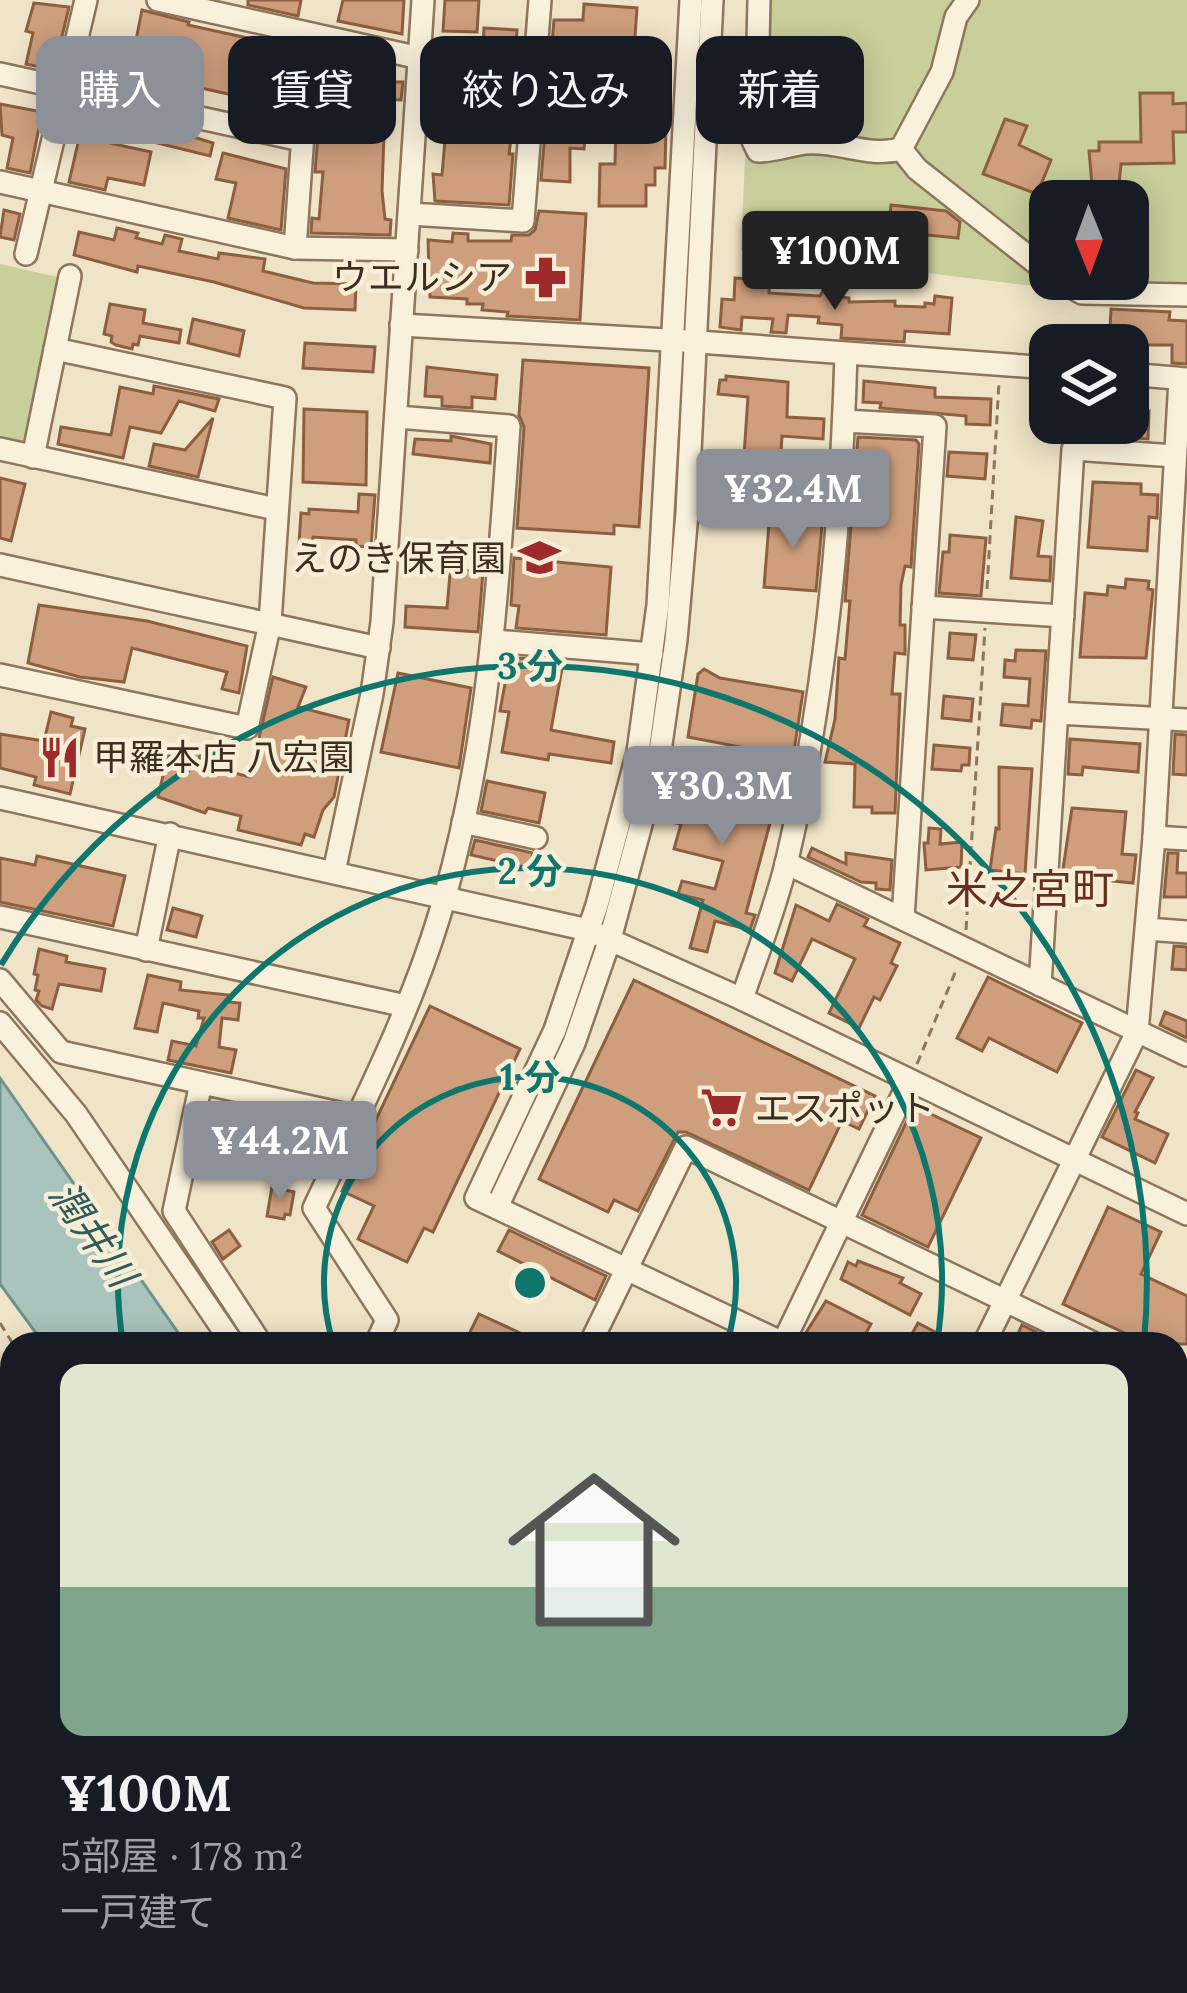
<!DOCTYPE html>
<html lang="ja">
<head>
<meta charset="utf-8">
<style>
	:root { --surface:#171b24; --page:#20242c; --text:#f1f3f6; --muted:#9ea1a6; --accent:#8c9099 }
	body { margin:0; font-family:Lora,"Noto Sans JP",serif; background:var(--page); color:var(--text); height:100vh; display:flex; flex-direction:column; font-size:45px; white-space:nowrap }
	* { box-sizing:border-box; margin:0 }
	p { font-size:39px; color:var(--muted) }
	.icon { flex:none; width:66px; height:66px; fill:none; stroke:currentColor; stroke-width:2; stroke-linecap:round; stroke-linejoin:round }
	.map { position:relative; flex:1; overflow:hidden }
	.drawer { position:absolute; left:0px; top:1332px; width:1188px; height:663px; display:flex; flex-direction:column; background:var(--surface); border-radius:36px 36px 0 0; box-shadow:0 6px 30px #0003 }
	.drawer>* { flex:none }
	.guide { position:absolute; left:36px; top:36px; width:1116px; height:108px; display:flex; gap:24px }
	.needle { width:78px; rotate:179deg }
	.controls { position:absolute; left:1029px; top:180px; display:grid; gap:24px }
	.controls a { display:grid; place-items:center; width:120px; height:120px; border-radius:24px; background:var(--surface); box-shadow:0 6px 30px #0003; font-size:60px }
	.price { position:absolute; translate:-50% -102px; padding:0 27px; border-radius:12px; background:var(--accent); color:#fff; font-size:39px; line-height:78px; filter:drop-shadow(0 3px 6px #0008) }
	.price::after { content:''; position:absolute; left:50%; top:72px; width:36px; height:27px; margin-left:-18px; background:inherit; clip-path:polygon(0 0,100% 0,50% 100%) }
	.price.active { background:#222; color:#fff }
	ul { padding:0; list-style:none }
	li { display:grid; align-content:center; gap:24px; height:636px; padding:0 60px }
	li span { display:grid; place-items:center; height:372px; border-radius:24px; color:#555 }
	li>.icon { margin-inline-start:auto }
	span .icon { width:216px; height:216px; fill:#fffc; stroke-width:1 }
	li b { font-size:51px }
	.pill { padding:0 42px; border-radius:24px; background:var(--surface); box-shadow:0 6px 30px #0003; font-size:42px; line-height:108px }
	.pill.active { background:var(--accent); color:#fff }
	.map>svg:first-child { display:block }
</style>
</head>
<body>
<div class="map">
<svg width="1187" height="1993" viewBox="0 0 1187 1993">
	<rect width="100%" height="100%" fill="#f0e4c8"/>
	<g fill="#e6deb5">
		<polygon points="0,1350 12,1367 12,1983 459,1983 467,1993 0,1993"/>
		<polygon points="1187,1593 1187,1840 1176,1838 1176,1599"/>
		<polygon points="1176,1886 1187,1888 1187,1954 1176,1950"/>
		<polygon points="1176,1953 1187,1957 1187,1993 906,1993 897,1986 894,1990 898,1993 765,1993 768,1983 1176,1983"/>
	</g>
	<g fill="#c9cf9b" fill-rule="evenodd">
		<path d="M752 0H1187V297L1128 298 741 250ZM1050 201H1128V279H1050Z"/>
		<polygon points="0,264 62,278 23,447 0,441"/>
	</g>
	<g fill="#a9c4bc" stroke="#6f938a" stroke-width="3">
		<polygon points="0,1078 186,1344 44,1344 0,1284"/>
		<polygon points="481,1983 676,1983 685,1993 492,1993"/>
	</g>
	<g fill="#cf9f7d" stroke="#8d5f41" stroke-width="3">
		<polygon points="248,0 301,0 298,16 248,5"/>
		<polygon points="343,0 404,0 402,34 338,21"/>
		<polygon points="445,0 479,0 477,32 443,31"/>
		<polygon points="34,3 69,7 54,70 26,64 33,33 26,31"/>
		<polygon points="584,4 637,8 632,79 664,80 663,99 588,97 584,149 570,148 570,182 541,180 545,132 553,133 557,111 560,51 555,51 552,43 554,20 583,20"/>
		<polygon points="142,10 189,22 188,25 275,44 264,94 290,100 289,117 251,108 250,113 234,110 237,96 201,88 200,93 141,81 139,89 88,77 94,48 107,51 109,44 134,50"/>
		<polygon points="484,28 517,30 514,77 519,77 509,154 513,154 509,205 435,201 433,174 442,175 445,140 449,141 449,91 438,91 439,70 482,71"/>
		<polygon points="373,70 388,74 388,82 403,82 401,100 380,99 379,134 384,134 382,191 385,219 391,220 390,235 311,233 312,218 319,219 323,172 315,172 320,111 324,111 325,71"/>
		<polygon points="1140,93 1173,93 1173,104 1187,103 1187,132 1173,132 1174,163 1121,164 1118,194 1093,196 1089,151 1099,151 1099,142 1141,142"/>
		<polygon points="0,104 42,112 30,173 7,168 13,138 2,135"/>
		<polygon points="1005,119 1027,126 1019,145 1051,160 1037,194 983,174"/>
		<polygon points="616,124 666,125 665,168 655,168 655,185 646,185 646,206 599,206 600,164 615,164"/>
		<polygon points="161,127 213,143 210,156 157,143"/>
		<polygon points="81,130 102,135 100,141 151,152 144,185 108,178 105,190 69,182"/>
		<polygon points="223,153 286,169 281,230 228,218 236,183 216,179"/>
		<polygon points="891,205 946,211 960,222 958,238 888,231"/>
		<polygon points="4,210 20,214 14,240 0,237"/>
		<polygon points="539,211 586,214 580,320 507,316 508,312 482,310 483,304 467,304 467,299 430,297 428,240 452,242 453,233 468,234 468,241 511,241 512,235 529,235 535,230"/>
		<polygon points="117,228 138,233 136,238 162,244 165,235 182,239 179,251 218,259 219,253 265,259 263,271 313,283 356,284 355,310 304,308 214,282 138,266 137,272 74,255 79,232 114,240"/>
		<polygon points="735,278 770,280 769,293 820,296 824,289 842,291 841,297 849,298 849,302 895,301 895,306 925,307 925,303 934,304 935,296 952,298 949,334 905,331 904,342 841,338 842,325 818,323 819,317 788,315 786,333 771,332 773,319 742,317 741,330 720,327 722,299 734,300"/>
		<polygon points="110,304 145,310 143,323 181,330 179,343 140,336 138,345 133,344 132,349 116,345 111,342 112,336 104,334"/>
		<polygon points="1111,309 1170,312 1169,320 1187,321 1187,364 1172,363 1172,345 1109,345"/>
		<polygon points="193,319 244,331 239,356 188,343"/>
		<polygon points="305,343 375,347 373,372 303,368"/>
		<polygon points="523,360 649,368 639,527 614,525 614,534 517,528 524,427 519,415"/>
		<polygon points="427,367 497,375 495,399 472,397 472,408 442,406 442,397 425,396"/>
		<polygon points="726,376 788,382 787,417 824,419 823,439 782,436 779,486 742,484 748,397 718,394 720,380 726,380"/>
		<polygon points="864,381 935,388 935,397 991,399 990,425 966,424 966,416 880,408 881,403 863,402"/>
		<polygon points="154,386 219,399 215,411 179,401 161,433 130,427 123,458 58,444 61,427 111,435 120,387 153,394"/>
		<polygon points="304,409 367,412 366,485 303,482"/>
		<polygon points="1131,411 1149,411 1148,439 1120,437 1120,423 1128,423"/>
		<polygon points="213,418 198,477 149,466 154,444 185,450"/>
		<polygon points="451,436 491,444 490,463 413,454 415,439 451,441"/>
		<polygon points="858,437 916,440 919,444 911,567 905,566 901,585 900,625 905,625 905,654 895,653 892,694 900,694 895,813 872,813 872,807 854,807 855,764 825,762 835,719 839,658 845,659 850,601 845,601"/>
		<polygon points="949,452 987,454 985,479 947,476"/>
		<polygon points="0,478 25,484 11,541 0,538"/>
		<polygon points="1093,482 1141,484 1141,494 1158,495 1157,518 1149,517 1147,551 1088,547"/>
		<polygon points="359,494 375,495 371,547 356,546 356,540 313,537 312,544 299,543 301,513 309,514 309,509 358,512"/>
		<polygon points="770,511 823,515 816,591 764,587"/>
		<polygon points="1016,517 1043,521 1038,556 1051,557 1050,581 1011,578"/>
		<polygon points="950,535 986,538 981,596 939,593 943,552 949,552"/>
		<polygon points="514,558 611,567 606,635 516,628 519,606 511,605"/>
		<polygon points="454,569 483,572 478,632 405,627 406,606 447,608 450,574 455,573"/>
		<polygon points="1126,579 1149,581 1148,589 1153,590 1146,658 1080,657 1085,593 1107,595 1108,586 1125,588"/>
		<polygon points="39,605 147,621 247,646 239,693 222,689 227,672 132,648 124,682 80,677 28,663"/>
		<polygon points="950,633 976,635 973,660 948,658"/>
		<polygon points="1016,650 1046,651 1041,721 1032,720 1031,728 1001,725 1003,704 1028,706 1030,679 1004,677 1005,660 1015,661"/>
		<polygon points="510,657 563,663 551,730 614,742 611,763 549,754 548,760 502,752 509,712 500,711"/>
		<polygon points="704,669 720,678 803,692 793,757 688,737 698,674"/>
		<polygon points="398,673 471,688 459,768 381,752"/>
		<polygon points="273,677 306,687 298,707 349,720 334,797 323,810 314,837 305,834 301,845 238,830 241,816 208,808 205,813 158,797 168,755 178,758 181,747 201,752 198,764 250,777"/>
		<polygon points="944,696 973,699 971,721 942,718"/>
		<polygon points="51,712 73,718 71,726 85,729 70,794 34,785 36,777 0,768 0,734 44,741"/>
		<polygon points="1175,734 1187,735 1187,775 1173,774"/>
		<polygon points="1070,739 1140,744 1138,772 1083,767 1082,775 1068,774"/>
		<polygon points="934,745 970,748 969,765 962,765 961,771 932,769"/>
		<polygon points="999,767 1032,769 1025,874 990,870 996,828 999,829"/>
		<polygon points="691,777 777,797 746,913 755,915 750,930 715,921 707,952 690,948 703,900 678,894 682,881 715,889 723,861 674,849 681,824 667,821 675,787"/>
		<polygon points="487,781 545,793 539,823 481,811"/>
		<polygon points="1072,808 1126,812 1122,854 1136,855 1133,883 1062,876"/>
		<polygon points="929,828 941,829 940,844 962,842 961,867 926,870 924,843 928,843"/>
		<polygon points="475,840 533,853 529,868 471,855"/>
		<polygon points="812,848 846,864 846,853 892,860 890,890 876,889 876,883 861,882 808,857"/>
		<polygon points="1168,853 1178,853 1177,873 1187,873 1187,897 1164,897"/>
		<polygon points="37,856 125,876 113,926 0,902 0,858 35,865"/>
		<polygon points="837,904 868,919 864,926 900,943 891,963 897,966 880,1000 874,997 859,1028 829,1013 855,959 812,939 792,981 775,973 796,905 829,921"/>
		<polygon points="173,908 202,916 196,937 167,930"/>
		<polygon points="1174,946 1187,947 1187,970 1172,969"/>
		<polygon points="39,949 67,956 66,962 105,969 101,991 59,984 52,1009 42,1006 36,1000 39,991 35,990 38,975 34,974"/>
		<polygon points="148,975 181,982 180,990 229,995 228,1002 240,1003 238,1020 222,1018 219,1047 236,1050 231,1073 168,1060 172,1041 196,1046 204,1018 198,1018 199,1011 163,1003 157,1032 135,1028"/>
		<polygon points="988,977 1082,1023 1057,1072 989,1038 982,1051 957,1038"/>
		<polygon points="634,980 875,1096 859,1129 842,1121 809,1190 686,1132 678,1132 638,1211 614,1200 608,1212 539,1179"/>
		<polygon points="430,1006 520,1049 433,1232 424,1228 407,1262 358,1239 374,1206 342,1191"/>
		<polygon points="1165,1012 1187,1021 1187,1038 1160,1025"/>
		<polygon points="1136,1070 1153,1078 1135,1112 1138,1113 1135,1119 1168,1134 1155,1163 1102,1137"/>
		<polygon points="914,1106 981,1138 928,1247 862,1215"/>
		<polygon points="291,1129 326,1137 319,1162 286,1154"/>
		<polygon points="272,1187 294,1192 290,1215 285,1214 284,1219 267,1216"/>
		<polygon points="1108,1207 1161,1232 1141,1274 1187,1296 1187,1344 1130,1344 1133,1337 1063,1304"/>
		<polygon points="229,1230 240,1246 223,1259 212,1242"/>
		<polygon points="509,1230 606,1276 595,1300 498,1251"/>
		<polygon points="858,1261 903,1278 900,1283 921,1294 910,1315 841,1279 848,1262 856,1266"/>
		<polygon points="826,1301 871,1324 860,1344 812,1344 802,1339"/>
		<polygon points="479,1314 516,1331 542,1344 464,1344"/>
		<polygon points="918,1323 935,1332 929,1344 909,1339"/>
		<polygon points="1022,1325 1060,1344 1013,1344"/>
	</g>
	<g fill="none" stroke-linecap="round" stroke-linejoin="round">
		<defs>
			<g id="minor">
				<polyline points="158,0 420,58"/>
				<polyline points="691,0 658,605 638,752 597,905 555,1030 476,1198 785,1344"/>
				<path d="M759 0 758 42 748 85 753 105V141L758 151C775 151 789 145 805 143 839 140 868 158 901 149L942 72 956 17 968 0"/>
				<polyline points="0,74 301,140"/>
				<polyline points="901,149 917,169 1050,274"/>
				<polyline points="0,182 295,248 407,250"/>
				<polyline points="410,214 523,221 540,0"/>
				<polyline points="295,248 310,34"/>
				<polyline points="26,254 86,0"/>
				<polyline points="1057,279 1082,293 1187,295"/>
				<polyline points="401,325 685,341 1050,368"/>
				<polyline points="1128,374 1187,379"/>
				<polyline points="844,421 935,426 903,918"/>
				<polyline points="0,449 276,509"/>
				<polyline points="33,457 70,276"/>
				<polyline points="0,565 379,648"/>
				<polyline points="923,607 1063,616"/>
				<polyline points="494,641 652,654"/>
				<polyline points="0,675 247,728 270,623 285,398 55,349"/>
				<polyline points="1057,713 1187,720"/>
				<polyline points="0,798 588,930 742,999 1187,1214"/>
				<polyline points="463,822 536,838"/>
				<polyline points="1154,837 1187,839"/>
				<polyline points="786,863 1187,1055"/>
				<polyline points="334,872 372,694 382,622 423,0"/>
				<polyline points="0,917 406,1006"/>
				<polyline points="1147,929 1187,932"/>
				<polyline points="146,950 170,834"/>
				<polyline points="0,980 61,1052 357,1117"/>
				<polyline points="1040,985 1073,449 1175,456"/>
				<path d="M742 999C757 954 776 907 787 860 826 694 841 524 846 354"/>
				<polyline points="0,1023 76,1114 233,1344"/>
				<polyline points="201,1083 174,1211 261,1344"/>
				<polyline points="497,1207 574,1043 610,939 659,758 676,640 687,513 712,0"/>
				<polyline points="783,1343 909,1082"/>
				<path d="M376 1344 387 1320 314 1208C362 1106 415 1004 445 896 489 742 498 585 509 426L397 417"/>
				<polyline points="590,1344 686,1147 1095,1344"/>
				<polyline points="984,1344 1137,1032 1154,837 1180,379"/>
				<polyline points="1176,1382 1187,1387"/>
				<polyline points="1176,1461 1187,1464"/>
				<polyline points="0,1837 12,1841"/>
				<polyline points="375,1983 386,1993"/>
				<polyline points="446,1983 456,1993"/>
				<polyline points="742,1983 753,1993"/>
				<polyline points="264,1993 268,1983"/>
			</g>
		</defs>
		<use href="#minor" stroke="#8d765c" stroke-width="26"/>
		<g stroke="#8d765c" stroke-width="3" stroke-dasharray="9 6" stroke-linecap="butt">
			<polyline points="553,102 663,110"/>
			<polyline points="987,589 999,382"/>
			<polyline points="966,930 985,628"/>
			<polyline points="917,1064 957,968"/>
			<polyline points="0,1323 13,1344"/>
			<polyline points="699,1983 709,1993"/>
		</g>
		<use href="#minor" stroke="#faf1dc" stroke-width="21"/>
	</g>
	<g fill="none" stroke="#0f766e" stroke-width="6">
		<path d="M333 1343A206 206 0 1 1 727 1343"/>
		<path d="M123 1344A412 412 0 1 1 937 1344"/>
		<path d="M1 965A617 617 0 0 1 1144 1342"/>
	</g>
	<defs>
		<symbol id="pharmacy-bare" viewBox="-9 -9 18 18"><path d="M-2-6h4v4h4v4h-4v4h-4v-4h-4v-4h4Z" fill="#9e2a2b" stroke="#f7eed8" stroke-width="2.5" paint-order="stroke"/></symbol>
		<symbol id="school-bare" viewBox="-9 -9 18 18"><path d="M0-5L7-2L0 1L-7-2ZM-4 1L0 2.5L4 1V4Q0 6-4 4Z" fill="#9e2a2b" stroke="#f7eed8" stroke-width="2.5" paint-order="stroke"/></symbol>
		<symbol id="restaurant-bare" viewBox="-9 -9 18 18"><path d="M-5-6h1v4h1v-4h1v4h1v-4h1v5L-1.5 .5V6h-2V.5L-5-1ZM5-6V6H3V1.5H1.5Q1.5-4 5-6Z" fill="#9e2a2b" stroke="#f7eed8" stroke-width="2.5" paint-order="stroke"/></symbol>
		<symbol id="supermarket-bare" viewBox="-9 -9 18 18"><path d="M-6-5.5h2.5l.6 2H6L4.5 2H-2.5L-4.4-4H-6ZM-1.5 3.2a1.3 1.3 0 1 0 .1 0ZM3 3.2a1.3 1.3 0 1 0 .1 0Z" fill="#9e2a2b" stroke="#f7eed8" stroke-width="2.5" paint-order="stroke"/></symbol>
	</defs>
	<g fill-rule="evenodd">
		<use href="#pharmacy-bare" x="516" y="248" width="59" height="59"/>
		<use href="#school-bare" x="510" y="528" width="59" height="59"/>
		<use href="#restaurant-bare" x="30" y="728" width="59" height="59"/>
		<use href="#supermarket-bare" x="692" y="1078" width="59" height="59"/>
	</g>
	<g text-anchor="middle" stroke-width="9" stroke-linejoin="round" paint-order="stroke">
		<g font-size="36" fill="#3d2e20" stroke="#f7eed8" text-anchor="end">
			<text x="512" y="290">ウエルシア</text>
			<text x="506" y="571">えのき保育園</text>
			<text x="93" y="770" text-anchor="start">甲羅本店 八宏園</text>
			<text x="755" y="1121" text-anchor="start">エスポット</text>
		</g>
		<g font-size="39" font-style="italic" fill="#2f5d5a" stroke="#f7eed8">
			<text transform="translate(93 1234) rotate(55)" y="14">潤井川</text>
		</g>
		<g font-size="42" fill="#6b2e1e" stroke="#f7eed8">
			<text x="1030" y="904">米之宮町</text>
		</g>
	</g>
	<circle cx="530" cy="1283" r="18" fill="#0f766e" stroke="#f7eed8" stroke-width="6"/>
	<g font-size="36" text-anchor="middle" font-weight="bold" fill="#0f766e" stroke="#f7eed8" stroke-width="9" stroke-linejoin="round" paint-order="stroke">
		<text x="530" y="679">3 分</text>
		<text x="530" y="884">2 分</text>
		<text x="530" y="1090">1 分</text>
	</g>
</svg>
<div class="controls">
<a><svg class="needle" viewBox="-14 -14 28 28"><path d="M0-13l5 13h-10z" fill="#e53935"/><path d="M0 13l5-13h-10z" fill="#9ea1a6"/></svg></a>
<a><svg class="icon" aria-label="layers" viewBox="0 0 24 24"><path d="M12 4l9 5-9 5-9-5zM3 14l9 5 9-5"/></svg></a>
</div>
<b class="price active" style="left:835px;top:313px">¥100M</b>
<b class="price" style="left:793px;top:551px">¥32.4M</b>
<b class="price" style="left:722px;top:848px">¥30.3M</b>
<b class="price" style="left:280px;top:1203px">¥44.2M</b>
<div class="guide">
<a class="pill active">購入</a>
<a class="pill">賃貸</a>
<a class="pill">絞り込み</a>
<a class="pill">新着</a>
</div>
<section class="drawer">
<ul>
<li><span style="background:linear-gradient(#dfe7d0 60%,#7fa58c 0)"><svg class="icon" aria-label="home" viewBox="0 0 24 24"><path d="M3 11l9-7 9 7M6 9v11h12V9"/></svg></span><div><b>¥100M</b><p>5部屋 · 178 m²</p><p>一戸建て</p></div></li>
</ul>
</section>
</div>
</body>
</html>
